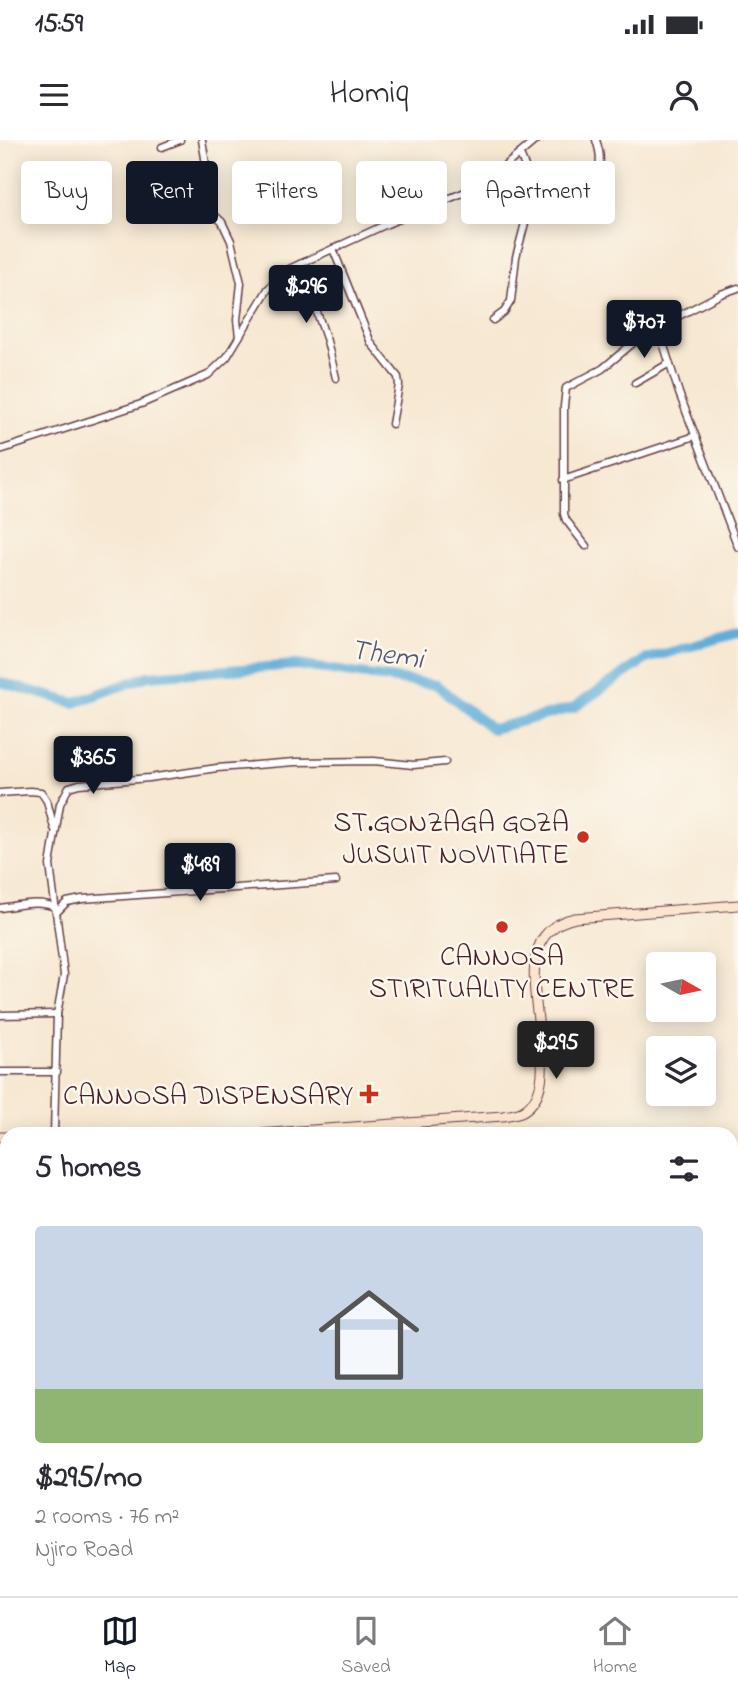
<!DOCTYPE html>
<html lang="en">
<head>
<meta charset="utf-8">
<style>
	:root { --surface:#fff; --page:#f7f7f7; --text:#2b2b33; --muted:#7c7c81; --line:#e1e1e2; --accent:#111827 }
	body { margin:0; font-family:"Indie Flower",sans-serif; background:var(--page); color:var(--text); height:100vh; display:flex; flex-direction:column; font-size:26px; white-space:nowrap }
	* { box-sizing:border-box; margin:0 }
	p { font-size:23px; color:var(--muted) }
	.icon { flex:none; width:38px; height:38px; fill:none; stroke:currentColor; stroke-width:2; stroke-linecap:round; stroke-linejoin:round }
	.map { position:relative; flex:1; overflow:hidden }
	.sheet { position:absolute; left:0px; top:987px; width:738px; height:469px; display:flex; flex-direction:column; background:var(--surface); border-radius:21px 21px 0 0; box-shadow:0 4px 18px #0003 }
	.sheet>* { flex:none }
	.top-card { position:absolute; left:21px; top:21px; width:696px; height:63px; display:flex; gap:14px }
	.needle { width:46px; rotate:99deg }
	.controls { position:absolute; left:646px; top:812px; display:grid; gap:14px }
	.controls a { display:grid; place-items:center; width:70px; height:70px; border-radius:7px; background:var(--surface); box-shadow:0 4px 18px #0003; font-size:35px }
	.price { position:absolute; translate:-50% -60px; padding:0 16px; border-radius:7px; background:var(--accent); color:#fff; font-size:23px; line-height:46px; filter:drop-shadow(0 2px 4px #0008) }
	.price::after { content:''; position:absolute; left:50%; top:42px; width:21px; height:16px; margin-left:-10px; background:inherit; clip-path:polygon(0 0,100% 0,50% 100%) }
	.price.current { background:#222; color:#fff }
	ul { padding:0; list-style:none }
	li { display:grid; align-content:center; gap:14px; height:371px; padding:0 35px }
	li span { display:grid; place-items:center; height:217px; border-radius:7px; color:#555 }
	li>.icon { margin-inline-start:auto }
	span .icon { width:126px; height:126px; fill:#fffc; stroke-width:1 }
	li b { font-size:30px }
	h2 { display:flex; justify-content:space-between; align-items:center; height:84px; padding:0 35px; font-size:30px }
	.tag { padding:0 24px; border-radius:7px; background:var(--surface); box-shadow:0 4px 18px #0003; font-size:24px; line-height:63px }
	.tag.current { background:var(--accent); color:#fff }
	.status { display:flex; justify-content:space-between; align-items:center; height:49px; padding:0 35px; background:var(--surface); direction:ltr }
	.status svg { height:19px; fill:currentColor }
	header { display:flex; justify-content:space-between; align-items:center; height:91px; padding:0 35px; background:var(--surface); font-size:32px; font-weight:600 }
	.menu { display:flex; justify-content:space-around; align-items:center; height:98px; border-top:2px solid var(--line); background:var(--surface); font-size:19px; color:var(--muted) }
	.menu a { display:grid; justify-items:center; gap:4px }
	.menu .current { color:var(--accent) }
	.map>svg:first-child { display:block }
</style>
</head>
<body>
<div class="status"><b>15:59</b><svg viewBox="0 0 49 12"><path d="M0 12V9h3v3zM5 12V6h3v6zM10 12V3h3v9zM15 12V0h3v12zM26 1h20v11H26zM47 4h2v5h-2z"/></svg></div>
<header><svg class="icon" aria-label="menu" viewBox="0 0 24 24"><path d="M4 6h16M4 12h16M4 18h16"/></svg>Homiq<svg class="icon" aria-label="person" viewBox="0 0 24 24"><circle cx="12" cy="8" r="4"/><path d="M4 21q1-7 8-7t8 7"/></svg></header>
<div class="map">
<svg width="738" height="1456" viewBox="0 0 738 1456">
	<rect width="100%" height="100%" fill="#fbf7ec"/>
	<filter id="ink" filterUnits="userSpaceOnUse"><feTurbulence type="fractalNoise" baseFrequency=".0143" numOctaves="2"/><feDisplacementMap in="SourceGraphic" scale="14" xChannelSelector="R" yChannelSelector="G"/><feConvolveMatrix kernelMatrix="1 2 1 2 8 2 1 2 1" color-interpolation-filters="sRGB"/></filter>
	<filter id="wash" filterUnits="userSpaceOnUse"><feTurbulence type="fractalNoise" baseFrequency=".00686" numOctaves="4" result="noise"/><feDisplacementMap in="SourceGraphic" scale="28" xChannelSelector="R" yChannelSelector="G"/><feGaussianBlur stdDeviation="1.57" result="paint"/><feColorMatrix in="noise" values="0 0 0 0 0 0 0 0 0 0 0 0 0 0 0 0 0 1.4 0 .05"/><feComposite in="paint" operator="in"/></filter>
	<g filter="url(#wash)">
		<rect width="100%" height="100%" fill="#f7e8d2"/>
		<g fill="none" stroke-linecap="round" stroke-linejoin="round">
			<g stroke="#5fadd8" stroke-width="2">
				<polyline points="732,1155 738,1156"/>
				<polyline points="0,1241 7,1241"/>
			</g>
			<polyline stroke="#5fadd8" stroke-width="10" points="0,542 74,563 148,536 297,525 437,545 492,589 573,568 646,519 738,493"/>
		</g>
	</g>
	<g filter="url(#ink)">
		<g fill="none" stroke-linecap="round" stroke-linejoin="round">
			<defs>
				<g id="street">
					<polyline points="202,0 209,42 208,69 222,82 231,101 241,143 237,180 239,197"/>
					<polyline points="162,7 180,0"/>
					<path d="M564 51C594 44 607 31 596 0"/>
					<polyline points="333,109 371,203 398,237 399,245 392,284"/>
					<polyline points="300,124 327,201 336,238"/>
					<polyline points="493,180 504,172 511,161 516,117 530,64 531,48 528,33 520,15"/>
					<polyline points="658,187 679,253 738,407"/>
					<polyline points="635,243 668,224"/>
					<polyline points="0,310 141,264 208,235 227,217 268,149 289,129 387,84 470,50 487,41 536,0"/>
					<polyline points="563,340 695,296"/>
					<polyline points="586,406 566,380 564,374 564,266 566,248 602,229 644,194 721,154 738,148"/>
					<polyline points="0,653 30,651 41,652 47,661 54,688"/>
					<path d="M0 768C17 766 40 759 56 768"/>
					<polyline points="56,773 67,762 82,759 336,741"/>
					<polyline points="0,875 57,874"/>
					<polyline points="0,932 57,932"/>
					<polyline points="54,994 57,874 64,835 50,725 60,664 69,647 79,644 149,638 217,628 295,622 374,621 413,625 445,622"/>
					<polyline points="0,1090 7,1088"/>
					<polyline points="0,1178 7,1176"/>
					<polyline points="732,1262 735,1252 738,1251"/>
					<polyline points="0,1298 7,1299"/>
					<polyline points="732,1365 738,1366"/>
					<polyline points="0,1370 7,1368"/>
					<polyline points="390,1449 421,1456"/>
					<polyline points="39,1456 62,1449"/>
					<polyline points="203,1456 206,1449"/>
					<polyline points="366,1456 367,1449"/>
					<polyline points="659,1456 662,1449"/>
				</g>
				<g id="secondary">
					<path d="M258 994 503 976C509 975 518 974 523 971 579 937 486 797 575 778L738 765"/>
					<polyline points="0,997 7,997"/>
				</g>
			</defs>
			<use href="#street" stroke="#643d44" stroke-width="9"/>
			<use href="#secondary" stroke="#643d44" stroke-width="11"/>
			<use href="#street" stroke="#fff" stroke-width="6"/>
			<use href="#secondary" stroke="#fce5cf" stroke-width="9"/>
		</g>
	</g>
	<g fill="#c8321e" stroke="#fbf7ec" stroke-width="2.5">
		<circle cx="583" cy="697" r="7"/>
		<circle cx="502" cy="787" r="7"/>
		<path d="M365.5 943.5h7v7h7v7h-7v7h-7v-7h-7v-7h7z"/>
	</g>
	<g text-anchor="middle" stroke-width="5" stroke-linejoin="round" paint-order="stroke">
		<g font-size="28" fill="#4a1f2b" stroke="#fbf7ec" text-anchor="end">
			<text x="569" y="691">ST.GONZAGA GOZA<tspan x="569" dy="32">JUSUIT NOVITIATE</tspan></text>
			<text x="502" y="825" text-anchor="middle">CANNOSA<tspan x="502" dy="32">STIRITUALITY CENTRE</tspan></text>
			<text x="353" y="964">CANNOSA DISPENSARY</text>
		</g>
		<g font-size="30" font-style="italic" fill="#525870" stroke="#fbf7ec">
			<text transform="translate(387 513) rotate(8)" y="10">Themi</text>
		</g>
	</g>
</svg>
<div class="controls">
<a><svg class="needle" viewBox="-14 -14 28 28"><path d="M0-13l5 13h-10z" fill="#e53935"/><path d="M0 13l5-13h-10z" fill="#7c7c81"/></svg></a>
<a><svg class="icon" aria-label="layers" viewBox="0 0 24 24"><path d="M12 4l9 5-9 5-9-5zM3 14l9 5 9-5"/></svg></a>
</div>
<b class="price" style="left:306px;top:185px">$296</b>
<b class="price" style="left:644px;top:220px">$707</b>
<b class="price" style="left:93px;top:656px">$365</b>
<b class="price" style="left:200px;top:763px">$489</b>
<b class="price current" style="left:556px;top:941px">$295</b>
<div class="top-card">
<a class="tag">Buy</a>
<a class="tag current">Rent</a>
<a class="tag">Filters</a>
<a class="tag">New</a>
<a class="tag">Apartment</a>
</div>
<section class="sheet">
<h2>5 homes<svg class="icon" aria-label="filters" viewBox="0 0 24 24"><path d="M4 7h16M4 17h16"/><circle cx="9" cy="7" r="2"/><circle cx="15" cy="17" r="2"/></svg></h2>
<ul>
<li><span style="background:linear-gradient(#c9d6e8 75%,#8fb573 0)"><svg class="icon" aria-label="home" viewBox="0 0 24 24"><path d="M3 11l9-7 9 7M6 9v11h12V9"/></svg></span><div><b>$295/mo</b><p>2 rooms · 76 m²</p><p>Njiro Road</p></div></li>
</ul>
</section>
</div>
<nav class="menu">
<a class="current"><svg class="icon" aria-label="map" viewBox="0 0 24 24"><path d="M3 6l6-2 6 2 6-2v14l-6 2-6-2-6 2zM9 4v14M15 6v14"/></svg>Map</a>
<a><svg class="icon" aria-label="saved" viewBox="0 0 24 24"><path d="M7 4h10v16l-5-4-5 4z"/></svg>Saved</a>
<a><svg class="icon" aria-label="home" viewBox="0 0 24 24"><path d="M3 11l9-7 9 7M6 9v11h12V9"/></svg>Home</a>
</nav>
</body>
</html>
